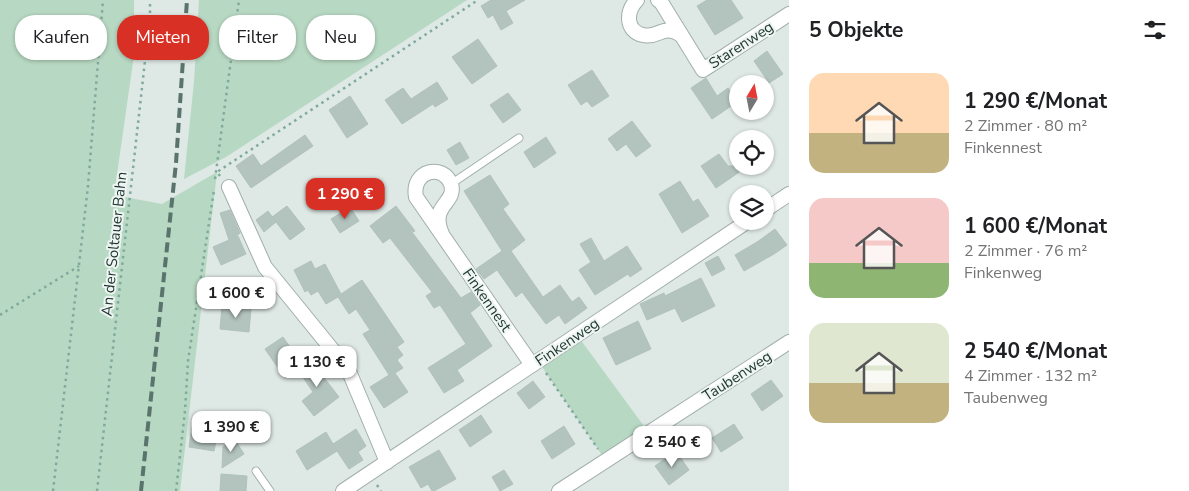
<!DOCTYPE html>
<html lang="de">
<head>
<meta charset="utf-8">
<style>
	:root { --surface:#fff; --page:#f2f2f2; --text:#202124; --muted:#757577; --accent:#d93025 }
	body { margin:0; font-family:"Nunito Sans",sans-serif; background:var(--page); color:var(--text); height:100vh; display:flex; flex-direction:column; font-size:19px; white-space:nowrap }
	* { box-sizing:border-box; margin:0 }
	p { font-size:16px; color:var(--muted) }
	.icon { flex:none; width:28px; height:28px; fill:none; stroke:currentColor; stroke-width:2; stroke-linecap:round; stroke-linejoin:round }
	.map { position:relative; flex:1; overflow:hidden }
	.side { display:flex; flex-direction:column; background:var(--surface); width:400px }
	.side>* { flex:none }
	.top-card { position:absolute; left:15px; top:15px; width:475px; height:45px; display:flex; gap:10px }
	.needle { width:32px; rotate:10deg }
	.buttons { position:absolute; left:729px; top:75px; display:grid; gap:10px }
	.buttons a { display:grid; place-items:center; width:45px; height:45px; border-radius:50%; background:var(--surface); box-shadow:0 1px 4px #0004; font-size:25px }
	.price { position:absolute; translate:-50% -42px; padding:0 11px; border-radius:10px; background:#fff; color:#222; font-size:16px; line-height:32px; filter:drop-shadow(0 1px 2px #0008) }
	.price::after { content:''; position:absolute; left:50%; top:30px; width:15px; height:11px; margin-left:-8px; background:inherit; clip-path:polygon(0 0,100% 0,50% 100%) }
	.price.selected { background:var(--accent); color:#fff }
	ul { padding:0; list-style:none }
	li { display:flex; align-items:center; gap:15px; height:125px; padding:0 20px }
	li span { display:grid; place-items:center; flex:none; width:140px; height:100px; border-radius:15px; color:#555 }
	li>.icon { margin-inline-start:auto }
	span .icon { width:60px; height:60px; fill:#fffc; stroke-width:1 }
	li b { font-size:21px }
	h2 { display:flex; justify-content:space-between; align-items:center; height:60px; padding:0 20px; font-size:21px }
	.tag { padding:0 18px; border-radius:20px; background:var(--surface); box-shadow:0 1px 4px #0004; font-size:18px; line-height:45px }
	.tag.selected { background:var(--accent); color:#fff }
	main { display:flex; flex:1; min-height:0 }
	.map>svg:first-child { display:block }
</style>
</head>
<body>
<main>
<div class="map">
<svg width="789" height="491" viewBox="0 0 789 491">
	<rect width="100%" height="100%" fill="#dee8e4"/>
	<g fill="#b7d8c2">
		<polygon points="0,0 134,0 134,55 114,195 162,204 217,172 180,491 0,491"/>
		<polygon points="199,0 467,0 226,157 184,179 194,82"/>
		<polygon points="577,335 649,433 606,461 538,361"/>
	</g>
	<g fill="#b3c3bd" stroke="#b1c1bb">
		<polygon points="491,0 525,0 506,11 513,23 501,30 493,15 488,18 481,6"/>
		<polygon points="707,0 731,0 743,18 715,35 697,6"/>
		<polygon points="478,39 497,66 472,84 452,57"/>
		<polygon points="767,51 783,74 769,83 754,61"/>
		<polygon points="592,70 609,96 592,107 587,101 581,105 568,85"/>
		<polygon points="706,78 717,96 728,88 737,102 712,119 691,88"/>
		<polygon points="437,82 448,99 435,107 433,104 402,124 385,100 403,88 411,99"/>
		<polygon points="508,93 521,110 503,123 490,105"/>
		<polygon points="350,96 368,124 347,138 329,110"/>
		<polygon points="632,121 651,146 636,157 626,144 617,151 608,139"/>
		<polygon points="305,135 313,146 251,188 236,166 253,154 261,166"/>
		<polygon points="546,137 556,153 534,168 524,152"/>
		<polygon points="460,142 469,158 456,165 447,150"/>
		<polygon points="719,154 728,166 748,166 716,188 701,166"/>
		<polygon points="490,175 509,204 503,209 525,240 511,251 543,297 560,285 572,302 579,297 587,308 565,324 559,315 546,324 522,292 516,297 497,270 484,279 476,269 502,251 464,191"/>
		<polygon points="680,181 693,202 698,199 709,216 682,233 659,194"/>
		<polygon points="287,206 305,229 290,240 272,217"/>
		<polygon points="396,206 415,231 412,232 461,298 471,292 480,305 470,313 492,346 457,370 464,381 444,393 428,368 466,344 440,305 434,308 426,296 432,292 390,238 383,243 370,226"/>
		<polygon points="350,207 359,221 340,233 331,219"/>
		<polygon points="230,210 240,233 235,237 238,236 246,254 221,265 213,247 229,240 220,213"/>
		<polygon points="268,211 276,222 264,232 256,220"/>
		<polygon points="775,229 787,245 774,254 744,271 735,255 757,242"/>
		<polygon points="591,238 604,261 627,246 642,269 630,277 628,274 595,295 579,270 591,262 580,244"/>
		<polygon points="718,256 725,269 712,276 705,263"/>
		<polygon points="311,261 315,269 325,264 341,294 362,280 404,342 397,347 403,355 397,360 403,368 395,373 408,392 384,408 370,387 389,375 363,334 370,330 356,309 349,314 338,297 326,304 318,291 311,295 308,290 305,292 294,270"/>
		<polygon points="701,278 715,306 682,322 675,308 647,320 640,304 664,293 665,296"/>
		<polygon points="222,306 251,308 249,332 220,329"/>
		<polygon points="638,321 651,349 616,365 603,338"/>
		<polygon points="283,337 303,366 285,378 265,349"/>
		<polygon points="315,358 322,368 318,370 339,397 314,416 302,401 313,392 298,370"/>
		<polygon points="771,380 783,396 762,411 751,394"/>
		<polygon points="533,381 545,397 529,409 517,393"/>
		<polygon points="481,415 492,432 470,447 459,430"/>
		<polygon points="734,424 743,438 721,452 712,438"/>
		<polygon points="564,426 575,444 552,459 541,441"/>
		<polygon points="192,427 218,431 214,451 189,447"/>
		<polygon points="356,429 366,446 358,452 363,460 349,469 337,451 307,470 296,451 326,432 333,444"/>
		<polygon points="235,440 244,454 222,468 223,447"/>
		<polygon points="439,450 456,479 434,491 432,491 428,484 421,488 409,467"/>
		<polygon points="676,451 689,470 669,485 655,466"/>
		<polygon points="504,470 513,484 500,491 492,477"/>
		<polygon points="221,474 247,476 246,491 220,491"/>
	</g>
	<g fill="none" stroke-linecap="round" stroke-linejoin="round">
		<defs>
			<g id="service">
				<polyline points="451,184 519,138"/>
				<polyline points="256,471 270,491"/>
			</g>
			<g id="minor">
				<path d="M637 0C626 11 625 31 643 35 659 39 662 23 681 35"/>
				<polyline points="658,0 661,2 703,70 789,14"/>
				<polyline points="229,187 265,267 348,369 387,462"/>
				<polyline points="765,210 789,194"/>
				<path d="M442 234C439 227 437 219 440 212 444 202 455 197 451 184 443 163 411 170 416 197L532 365"/>
				<polyline points="343,491 748,221"/>
				<polyline points="559,491 789,342"/>
			</g>
		</defs>
		<use href="#service" stroke="#a1afab" stroke-width="9"/>
		<use href="#minor" stroke="#a1afab" stroke-width="16"/>
		<g stroke="#80aa9e" stroke-width="2.5" stroke-dasharray="2.5 4" stroke-linecap="butt">
			<polyline points="220,176 217,172 478,0"/>
			<polyline points="215,179 239,0"/>
			<polyline points="0,315 79,266"/>
			<polyline points="546,373 598,449"/>
			<polyline points="377,485 381,491"/>
			<polyline points="53,491 88,186 103,0"/>
			<polyline points="97,491 150,16 150,0"/>
			<polyline points="176,491 185,411 188,361 214,190"/>
		</g>
		<use href="#service" stroke="#fff" stroke-width="7"/>
		<use href="#minor" stroke="#fff" stroke-width="14"/>
		<polyline stroke="#5a736d" stroke-width="4" stroke-dasharray="10 5" stroke-linecap="butt" points="141,491 176,163 187,0"/>
	</g>
	<g text-anchor="middle" stroke-width="4" stroke-linejoin="round" paint-order="stroke">
		<g font-size="15" fill="#203731" stroke="#eef5f2">
			<text transform="translate(741 45) rotate(-33)" y="5">Starenweg</text>
			<text transform="translate(114 244) rotate(-84)" y="5">An der Soltauer Bahn</text>
			<text transform="translate(487 300) rotate(55)" y="5">Finkennest</text>
			<text transform="translate(567 342) rotate(-34)" y="5">Finkenweg</text>
			<text transform="translate(737 376) rotate(-33)" y="5">Taubenweg</text>
		</g>
	</g>
</svg>
<div class="buttons">
<a><svg class="needle" viewBox="-14 -14 28 28"><path d="M0-13l5 13h-10z" fill="#e53935"/><path d="M0 13l5-13h-10z" fill="#757577"/></svg></a>
<a><svg class="icon" aria-label="locate" viewBox="0 0 24 24"><circle cx="12" cy="12" r="6"/><path d="M12 2v4M12 18v4M2 12h4M18 12h4"/></svg></a>
<a><svg class="icon" aria-label="layers" viewBox="0 0 24 24"><path d="M12 4l9 5-9 5-9-5zM3 14l9 5 9-5"/></svg></a>
</div>
<b class="price selected" style="left:345px;top:220px">1 290 €</b>
<b class="price" style="left:236px;top:319px">1 600 €</b>
<b class="price" style="left:317px;top:388px">1 130 €</b>
<b class="price" style="left:231px;top:453px">1 390 €</b>
<b class="price" style="left:672px;top:468px">2 540 €</b>
<div class="top-card">
<a class="tag">Kaufen</a>
<a class="tag selected">Mieten</a>
<a class="tag">Filter</a>
<a class="tag">Neu</a>
</div>
</div>
<section class="side">
<h2>5 Objekte<svg class="icon" aria-label="filters" viewBox="0 0 24 24"><path d="M4 7h16M4 17h16"/><circle cx="9" cy="7" r="2"/><circle cx="15" cy="17" r="2"/></svg></h2>
<ul>
<li><span style="background:linear-gradient(#ffd9b3 60%,#c2b280 0)"><svg class="icon" aria-label="home" viewBox="0 0 24 24"><path d="M3 11l9-7 9 7M6 9v11h12V9"/></svg></span><div><b>1 290 €/Monat</b><p>2 Zimmer · 80 m²</p><p>Finkennest</p></div></li>
<li><span style="background:linear-gradient(#f6c9c9 65%,#8fb573 0)"><svg class="icon" aria-label="home" viewBox="0 0 24 24"><path d="M3 11l9-7 9 7M6 9v11h12V9"/></svg></span><div><b>1 600 €/Monat</b><p>2 Zimmer · 76 m²</p><p>Finkenweg</p></div></li>
<li><span style="background:linear-gradient(#dfe7d0 60%,#c2b280 0)"><svg class="icon" aria-label="home" viewBox="0 0 24 24"><path d="M3 11l9-7 9 7M6 9v11h12V9"/></svg></span><div><b>2 540 €/Monat</b><p>4 Zimmer · 132 m²</p><p>Taubenweg</p></div></li>
</ul>
</section>
</main>
</body>
</html>
